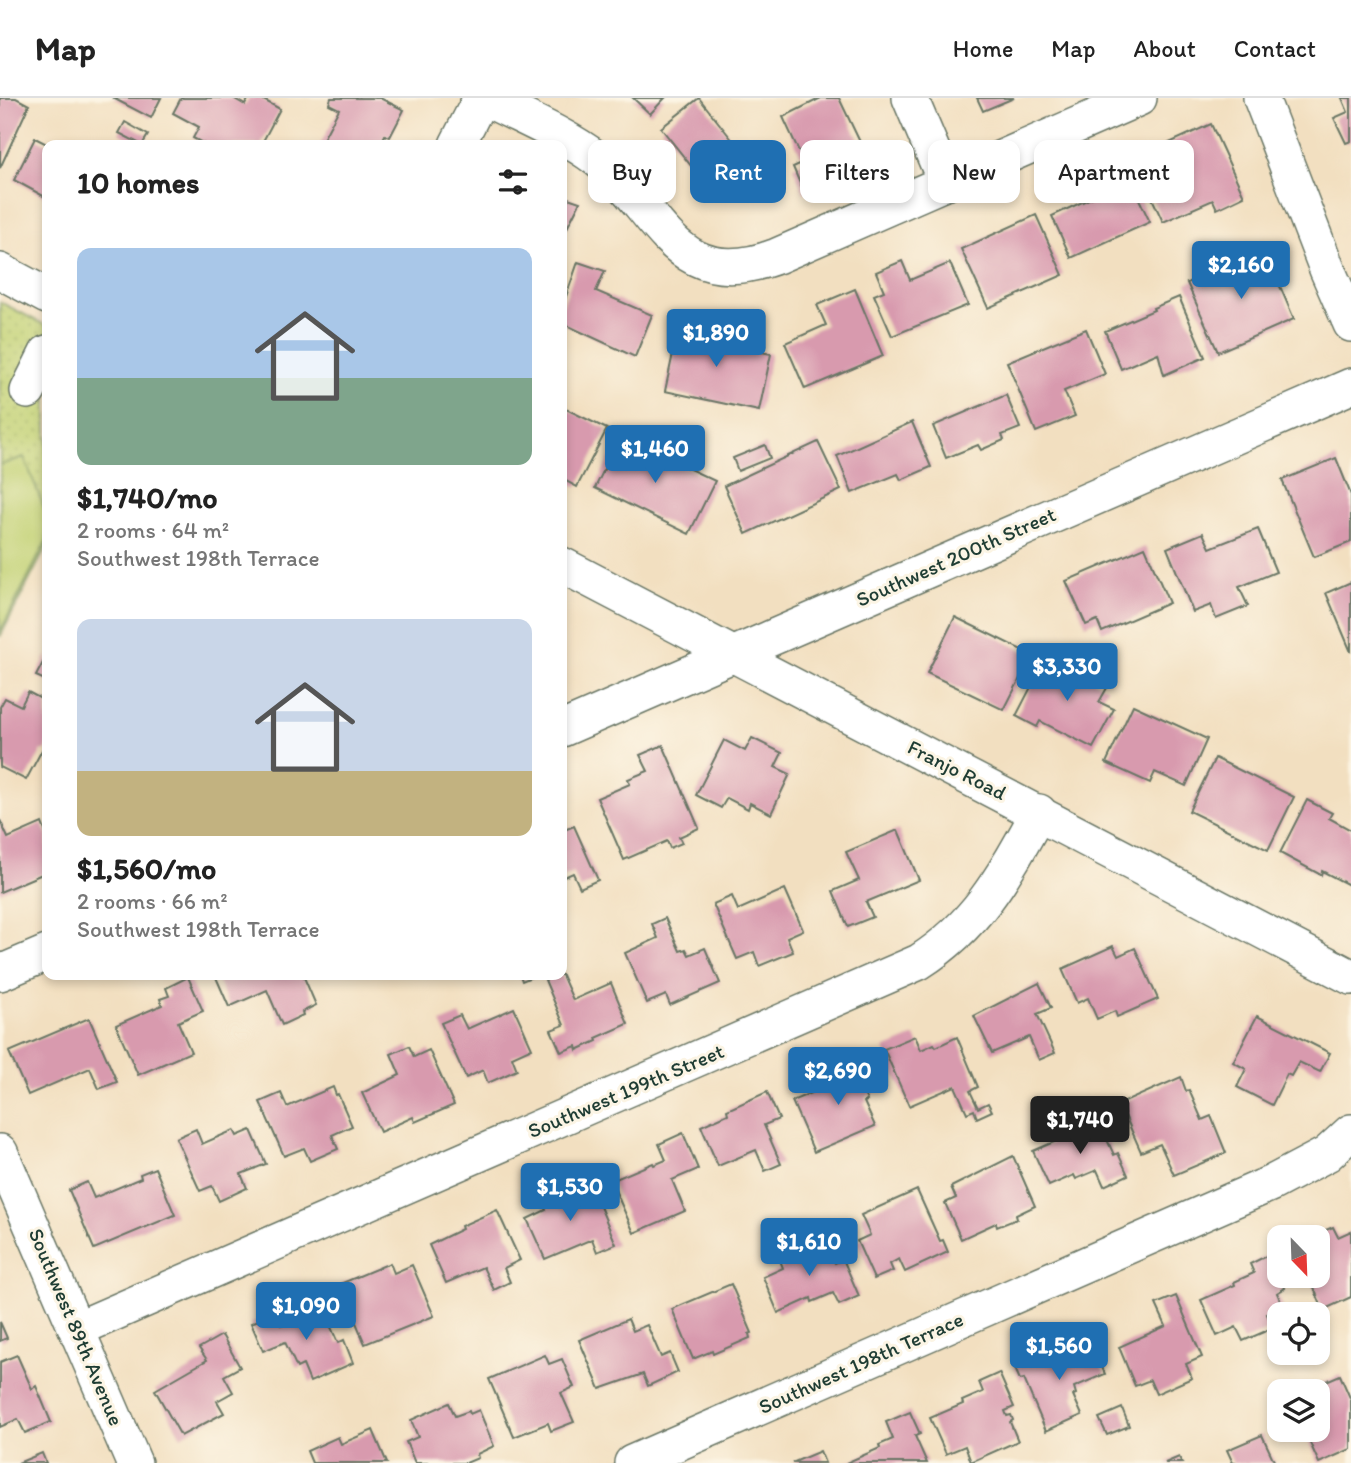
<!DOCTYPE html>
<html lang="en">
<head>
<meta charset="utf-8">
<style>
	:root { --surface:#fff; --page:#f6f6f6; --text:#222; --muted:#767676; --line:#e0e0e0; --accent:#1f6fb2 }
	body { margin:0; font-family:Itim,sans-serif; background:var(--page); color:var(--text); height:100vh; display:flex; flex-direction:column; font-size:26px; white-space:nowrap }
	* { box-sizing:border-box; margin:0 }
	p { font-size:23px; color:var(--muted) }
	.icon { flex:none; width:38px; height:38px; fill:none; stroke:currentColor; stroke-width:2; stroke-linecap:round; stroke-linejoin:round }
	.map { position:relative; flex:1; overflow:hidden }
	.sheet { position:absolute; left:42px; top:42px; width:525px; height:840px; display:flex; flex-direction:column; background:var(--surface); border-radius:14px; box-shadow:0 4px 10px #0003 }
	.sheet>* { flex:none }
	.guide { position:absolute; left:588px; top:42px; width:658px; height:63px; display:flex; gap:14px }
	.needle { width:46px; rotate:157deg }
	.tools { position:absolute; left:1267px; top:1127px; display:grid; gap:14px }
	.tools a { display:grid; place-items:center; width:63px; height:63px; border-radius:14px; background:var(--surface); box-shadow:0 4px 10px #0003; font-size:35px }
	.price { position:absolute; translate:-50% -60px; padding:0 16px; border-radius:7px; background:var(--accent); color:#fff; font-size:23px; line-height:46px; filter:drop-shadow(0 2px 4px #0008) }
	.price::after { content:''; position:absolute; left:50%; top:42px; width:21px; height:16px; margin-left:-10px; background:inherit; clip-path:polygon(0 0,100% 0,50% 100%) }
	.price.on { background:#222; color:#fff }
	ul { padding:0; list-style:none }
	li { display:grid; align-content:center; gap:14px; height:371px; padding:0 35px }
	li span { display:grid; place-items:center; height:217px; border-radius:14px; color:#555 }
	li>.icon { margin-inline-start:auto }
	span .icon { width:126px; height:126px; fill:#fffc; stroke-width:1 }
	li b { font-size:30px }
	h2 { display:flex; justify-content:space-between; align-items:center; height:84px; padding:0 35px; font-size:30px }
	.tag { padding:0 24px; border-radius:14px; background:var(--surface); box-shadow:0 4px 10px #0003; font-size:24px; line-height:63px }
	.tag.on { background:var(--accent); color:#fff }
	header { display:flex; align-items:center; gap:42px; box-sizing:border-box; height:98px; padding:0 35px; background:var(--surface); border-bottom:2px solid var(--line) }
	header strong { font-size:33px }
	nav { display:flex; gap:38px; margin-inline-start:auto; font-size:24px }
	.map>svg:first-child { display:block }
</style>
</head>
<body>
<header>
<strong>Map</strong>
<nav><a>Home</a><a>Map</a><a>About</a><a>Contact</a></nav>
</header>
<div class="map">
<svg width="1351" height="1365" viewBox="0 0 1351 1365">
	<defs>
		<pattern id="grass-dots" width="8" height="8" patternUnits="userSpaceOnUse" patternTransform="scale(1.75)"><rect width="8" height="8" fill="#c2d274"/><path d="M2 2h.1M6 6h.1" fill="none" stroke="#a6b565" stroke-width="1.8" stroke-linecap="round"/></pattern>
	</defs>
	<rect width="100%" height="100%" fill="#fcf5e5"/>
	<filter id="ink" filterUnits="userSpaceOnUse"><feTurbulence type="fractalNoise" baseFrequency=".0143" numOctaves="2"/><feDisplacementMap in="SourceGraphic" scale="14" xChannelSelector="R" yChannelSelector="G"/><feConvolveMatrix kernelMatrix="1 2 1 2 8 2 1 2 1" color-interpolation-filters="sRGB"/></filter>
	<filter id="wash" filterUnits="userSpaceOnUse"><feTurbulence type="fractalNoise" baseFrequency=".00686" numOctaves="4" result="noise"/><feDisplacementMap in="SourceGraphic" scale="28" xChannelSelector="R" yChannelSelector="G"/><feGaussianBlur stdDeviation="1.57" result="paint"/><feColorMatrix in="noise" values="0 0 0 0 0 0 0 0 0 0 0 0 0 0 0 0 0 1.4 0 .05"/><feComposite in="paint" operator="in"/></filter>
	<g filter="url(#wash)">
		<rect width="100%" height="100%" fill="#f2dfc0"/>
		<polygon fill="url(#grass-dots)" stroke="#708854" stroke-width="2" points="0,204 47,228 47,448 0,539"/>
		<polygon fill="#c2d274" stroke="#708854" stroke-width="2" points="24,359 47,417 47,442 0,534 0,367"/>
		<g id="blocks">
			<g fill="#d89aae">
				<polygon points="0,0 16,0 29,7 0,70"/>
				<polygon points="113,0 161,0 151,20"/>
				<polygon points="181,0 233,0 245,7 249,0 260,0 280,11 261,47 206,47 193,40 199,29 173,15"/>
				<polygon points="331,0 380,0 404,12 390,39 385,37 381,45 385,47 320,47 339,11 329,6"/>
				<polygon points="633,0 665,0 650,16"/>
				<polygon points="699,0 753,68 715,98 661,30"/>
				<polygon points="821,0 839,0 870,65 804,95 793,69 804,64 783,19"/>
				<polygon points="977,0 1014,0 983,13"/>
				<polygon points="1342,0 1351,0 1351,43 1346,45 1334,20 1348,14"/>
				<polygon points="125,24 148,37 142,47 119,35"/>
				<polygon points="1211,26 1244,98 1217,111 1213,102 1163,124 1134,61"/>
				<polygon points="35,40 47,46 47,100 14,82"/>
				<polygon points="1130,82 1150,124 1071,160 1052,118"/>
				<polygon points="562,98 580,104 562,140"/>
				<polygon points="1036,117 1063,177 988,210 961,151"/>
				<polygon points="1264,151 1294,221 1218,254 1187,185"/>
				<polygon points="902,163 910,182 950,165 968,207 892,238 874,197 884,193 876,174"/>
				<polygon points="578,164 605,173 596,193 652,217 635,259 562,225 562,210"/>
				<polygon points="855,191 883,258 805,291 785,245 826,227 817,207"/>
				<polygon points="1179,199 1205,259 1164,277 1158,255 1121,271 1105,233 1154,212 1153,210"/>
				<polygon points="681,218 709,224 705,242 771,256 759,313 665,293"/>
				<polygon points="1086,231 1105,276 1064,293 1075,318 1036,334 1007,264"/>
				<polygon points="1006,297 1020,330 1002,337 1004,342 981,352 978,347 946,360 933,328"/>
				<polygon points="562,309 607,331 577,389 562,381"/>
				<polygon points="912,324 931,369 901,382 898,376 852,395 837,358"/>
				<polygon points="620,338 715,383 689,436 595,390"/>
				<polygon points="818,344 841,392 746,436 724,388"/>
				<polygon points="765,347 770,360 738,373 733,360"/>
				<polygon points="1336,360 1351,397 1351,444 1314,459 1282,382"/>
				<polygon points="1258,431 1276,474 1239,489 1248,508 1216,521 1211,507 1193,514 1167,450 1203,435 1210,450"/>
				<polygon points="1145,449 1169,505 1102,534 1097,522 1086,527 1066,483"/>
				<polygon points="1351,484 1351,554 1326,495"/>
				<polygon points="955,519 1032,557 1004,612 927,575"/>
				<polygon points="47,557 47,583 36,578"/>
				<polygon points="1047,558 1107,590 1099,604 1114,611 1093,650 1040,623 1037,629 1016,618"/>
				<polygon points="28,594 47,604 47,649 45,653 42,652 26,682 0,669 0,609 5,600 21,608"/>
				<polygon points="1133,607 1207,641 1186,688 1155,674 1150,685 1106,665"/>
				<polygon points="752,640 782,655 775,669 790,676 771,716 750,705 748,711 727,700 721,710 696,697 724,642 745,653"/>
				<polygon points="663,647 699,730 679,739 682,745 670,750 667,743 624,762 597,700 630,686 628,681 648,673 640,657"/>
				<polygon points="1215,660 1294,699 1268,752 1189,713"/>
				<polygon points="1307,702 1332,715 1329,720 1351,732 1351,788 1322,773 1321,777 1280,755"/>
				<polygon points="0,722 8,740 42,725 47,738 47,774 0,794"/>
				<polygon points="574,728 598,782 580,790 573,775 562,780 562,733"/>
				<polygon points="898,732 919,782 866,804 873,819 848,829 833,793 859,782 846,754"/>
				<polygon points="785,791 803,832 787,839 793,854 759,868 754,854 737,861 713,806 732,798 738,812"/>
				<polygon points="665,820 680,853 686,851 689,857 705,850 720,885 670,907 666,897 647,905 625,855 658,840 652,826"/>
				<polygon points="1113,848 1118,858 1135,850 1158,901 1117,919 1115,913 1097,921 1088,900 1077,905 1062,871"/>
				<polygon points="215,877 303,877 316,907 302,914 303,917 282,927 267,892 229,909"/>
				<polygon points="520,877 536,877 522,883"/>
				<polygon points="558,877 562,877 573,902 611,885 628,926 596,940 597,943 588,947 577,952 576,948 561,954 551,932 564,927 545,882"/>
				<polygon points="188,879 203,913 178,924 191,954 138,977 116,927 162,907 160,901 169,898 166,890"/>
				<polygon points="1039,885 1051,910 1037,916 1055,955 1039,962 1029,939 992,955 974,918"/>
				<polygon points="514,910 532,950 512,959 517,972 488,985 483,972 466,980 441,925 460,917 467,931"/>
				<polygon points="1257,918 1330,955 1320,974 1299,964 1291,978 1287,976 1272,1007 1237,989 1246,971 1233,964"/>
				<polygon points="89,920 117,984 99,991 90,970 28,997 9,954"/>
				<polygon points="915,938 921,952 934,946 936,949 957,939 978,989 970,993 978,1010 988,1005 992,1013 977,1020 974,1012 967,1015 955,988 909,1008 884,951"/>
				<polygon points="409,948 414,959 429,952 454,1007 415,1024 413,1019 380,1034 362,995 400,977 391,956"/>
				<polygon points="864,957 879,993 865,998 867,1003 864,1004 875,1028 814,1054 792,1003 846,980 840,967"/>
				<polygon points="1181,979 1186,993 1189,992 1202,1022 1211,1018 1226,1055 1174,1077 1160,1046 1141,1054 1120,1006"/>
				<polygon points="333,989 336,997 338,996 352,1028 332,1037 338,1051 310,1063 304,1050 284,1058 260,1004 281,995 287,1009"/>
				<polygon points="767,994 779,1021 764,1027 781,1066 765,1073 756,1052 718,1068 701,1028 728,1016 727,1012"/>
				<polygon points="1094,1023 1096,1026 1099,1024 1114,1057 1118,1055 1128,1077 1104,1088 1097,1072 1076,1081 1074,1077 1049,1088 1033,1053 1054,1044 1053,1041"/>
				<polygon points="196,1031 202,1046 234,1032 237,1038 251,1032 266,1066 241,1076 247,1090 219,1103 212,1088 200,1093 176,1040"/>
				<polygon points="683,1035 698,1071 672,1082 685,1113 634,1135 611,1083 653,1065 654,1067 666,1062 659,1046"/>
				<polygon points="1013,1058 1035,1108 1016,1117 1017,1121 997,1129 996,1125 961,1141 945,1105 956,1100 951,1089"/>
				<polygon points="155,1070 175,1117 94,1151 69,1092 87,1084 94,1100 141,1080 140,1076"/>
				<polygon points="567,1088 573,1101 593,1092 616,1146 597,1154 592,1141 545,1161 527,1121 546,1112 540,1099"/>
				<polygon points="917,1092 940,1143 943,1142 948,1154 905,1174 899,1161 890,1166 893,1173 874,1181 857,1143 870,1137 861,1117"/>
				<polygon points="497,1112 520,1162 504,1170 510,1184 494,1192 483,1169 446,1185 429,1147 462,1131 461,1128"/>
				<polygon points="1333,1129 1338,1139 1351,1133 1351,1199 1323,1212 1309,1178 1318,1178 1318,1139 1309,1139"/>
				<polygon points="807,1144 813,1157 829,1150 830,1155 834,1153 836,1160 833,1161 835,1165 843,1161 859,1198 839,1207 833,1195 812,1204 811,1200 778,1215 763,1179 783,1170 778,1157"/>
				<polygon points="1270,1156 1285,1190 1277,1195 1283,1209 1267,1216 1273,1230 1243,1243 1236,1229 1217,1238 1201,1202 1235,1187 1234,1184 1254,1175 1250,1166"/>
				<polygon points="390,1165 394,1175 412,1167 434,1218 365,1246 340,1186"/>
				<polygon points="731,1186 752,1235 749,1236 750,1240 713,1256 712,1253 693,1261 672,1211"/>
				<polygon points="1176,1198 1202,1259 1186,1266 1192,1280 1156,1296 1150,1282 1135,1288 1119,1249 1166,1228 1156,1206"/>
				<polygon points="322,1209 338,1245 344,1242 353,1265 310,1284 303,1267 297,1270 285,1244 263,1253 251,1225 276,1215 281,1227"/>
				<polygon points="628,1221 633,1233 647,1227 661,1259 670,1255 678,1274 648,1288 643,1276 600,1291 579,1242"/>
				<polygon points="0,1224 7,1240 0,1243"/>
				<polygon points="222,1237 240,1269 224,1278 233,1294 217,1303 224,1315 181,1338 155,1292 207,1262 199,1250"/>
				<polygon points="1091,1244 1105,1276 1074,1289 1076,1296 1073,1297 1082,1317 1046,1333 1024,1281 1020,1282 1014,1268 1057,1250 1063,1264 1074,1259 1071,1252"/>
				<polygon points="17,1257 32,1291 36,1288 51,1324 25,1335 18,1321 0,1329 0,1264"/>
				<polygon points="545,1257 549,1266 562,1261 574,1289 561,1295 574,1324 551,1333 548,1325 514,1339 489,1281"/>
				<polygon points="999,1275 1014,1309 1005,1313 1007,1318 1011,1317 1013,1322 1010,1324 1018,1343 971,1364 965,1348 946,1356 930,1320 963,1306 962,1303 983,1294 979,1284"/>
				<polygon points="1340,1277 1351,1302 1351,1351 1319,1365 1304,1332 1318,1332 1318,1318 1322,1316 1318,1307 1318,1293 1312,1293 1310,1290"/>
				<polygon points="449,1305 455,1318 469,1313 470,1316 479,1312 494,1348 477,1356 478,1360 466,1365 415,1365 406,1344 418,1339 411,1322"/>
				<polygon points="1122,1310 1129,1328 1107,1337 1099,1320"/>
				<polygon points="910,1314 920,1336 915,1338 927,1365 846,1365 880,1350 879,1347 893,1341 886,1324"/>
				<polygon points="373,1332 387,1365 312,1365 307,1353 338,1339 341,1346"/>
				<polygon points="1262,1337 1275,1365 1233,1365 1227,1352"/>
				<polygon points="820,1353 825,1365 792,1365"/>
				<polygon points="42,1355 46,1365 18,1365"/>
				<polygon points="1179,1359 1182,1365 1165,1365"/>
			</g>
		</g>
	</g>
	<g filter="url(#ink)">
		<use href="#blocks" fill-opacity="0" stroke="#697665" stroke-width="2"/>
		<g fill="none" stroke-linecap="round" stroke-linejoin="round">
			<defs>
				<g id="minor">
					<path d="M485 0C521 19 564 36 597 61 662 112 674 197 777 158L1139 0"/>
					<polyline points="910,0 946,85"/>
					<polyline points="1261,0 1327,171 1351,226"/>
					<polyline points="457,47 481,0"/>
					<polyline points="0,173 47,198"/>
					<polyline points="28,293 47,255"/>
					<polyline points="562,467 1351,879"/>
					<polyline points="562,631 1351,288"/>
					<polyline points="0,875 47,855"/>
					<polyline points="0,1054 134,1365"/>
					<path d="M77 1231 919 864C979 826 1005 775 1039 714"/>
					<polyline points="632,1365 1272,1085 1327,1056 1351,1034"/>
				</g>
			</defs>
			<use href="#minor" stroke="#697665" stroke-width="38"/>
			<use href="#minor" stroke="#fff" stroke-width="35"/>
		</g>
	</g>
	<g text-anchor="middle" stroke-width="6" stroke-linejoin="round" paint-order="stroke">
		<g font-size="21" fill="#1f3d34" stroke="#fcf5e5">
			<text transform="translate(956 459) rotate(-24)" y="7">Southwest 200th Street</text>
			<text transform="translate(957 672) rotate(27)" y="7">Franjo Road</text>
			<text transform="translate(626 993) rotate(-23)" y="7">Southwest 199th Street</text>
			<text transform="translate(76 1229) rotate(67)" y="7">Southwest 89th Avenue</text>
			<text transform="translate(861 1265) rotate(-24)" y="7">Southwest 198th Terrace</text>
		</g>
	</g>
</svg>
<div class="tools">
<a><svg class="needle" viewBox="-14 -14 28 28"><path d="M0-13l5 13h-10z" fill="#e53935"/><path d="M0 13l5-13h-10z" fill="#767676"/></svg></a>
<a><svg class="icon" aria-label="locate" viewBox="0 0 24 24"><circle cx="12" cy="12" r="6"/><path d="M12 2v4M12 18v4M2 12h4M18 12h4"/></svg></a>
<a><svg class="icon" aria-label="layers" viewBox="0 0 24 24"><path d="M12 4l9 5-9 5-9-5zM3 14l9 5 9-5"/></svg></a>
</div>
<b class="price" style="left:1241px;top:203px">$2,160</b>
<b class="price" style="left:716px;top:271px">$1,890</b>
<b class="price" style="left:655px;top:387px">$1,460</b>
<b class="price" style="left:1067px;top:605px">$3,330</b>
<b class="price" style="left:838px;top:1009px">$2,690</b>
<b class="price on" style="left:1080px;top:1058px">$1,740</b>
<b class="price" style="left:570px;top:1125px">$1,530</b>
<b class="price" style="left:809px;top:1180px">$1,610</b>
<b class="price" style="left:306px;top:1244px">$1,090</b>
<b class="price" style="left:1059px;top:1284px">$1,560</b>
<div class="guide">
<a class="tag">Buy</a>
<a class="tag on">Rent</a>
<a class="tag">Filters</a>
<a class="tag">New</a>
<a class="tag">Apartment</a>
</div>
<section class="sheet">
<h2>10 homes<svg class="icon" aria-label="filters" viewBox="0 0 24 24"><path d="M4 7h16M4 17h16"/><circle cx="9" cy="7" r="2"/><circle cx="15" cy="17" r="2"/></svg></h2>
<ul>
<li><span style="background:linear-gradient(#a9c7e8 60%,#7fa58c 0)"><svg class="icon" aria-label="home" viewBox="0 0 24 24"><path d="M3 11l9-7 9 7M6 9v11h12V9"/></svg></span><div><b>$1,740/mo</b><p>2 rooms · 64 m²</p><p>Southwest 198th Terrace</p></div></li>
<li><span style="background:linear-gradient(#c9d6e8 70%,#c2b280 0)"><svg class="icon" aria-label="home" viewBox="0 0 24 24"><path d="M3 11l9-7 9 7M6 9v11h12V9"/></svg></span><div><b>$1,560/mo</b><p>2 rooms · 66 m²</p><p>Southwest 198th Terrace</p></div></li>
</ul>
</section>
</div>
</body>
</html>
